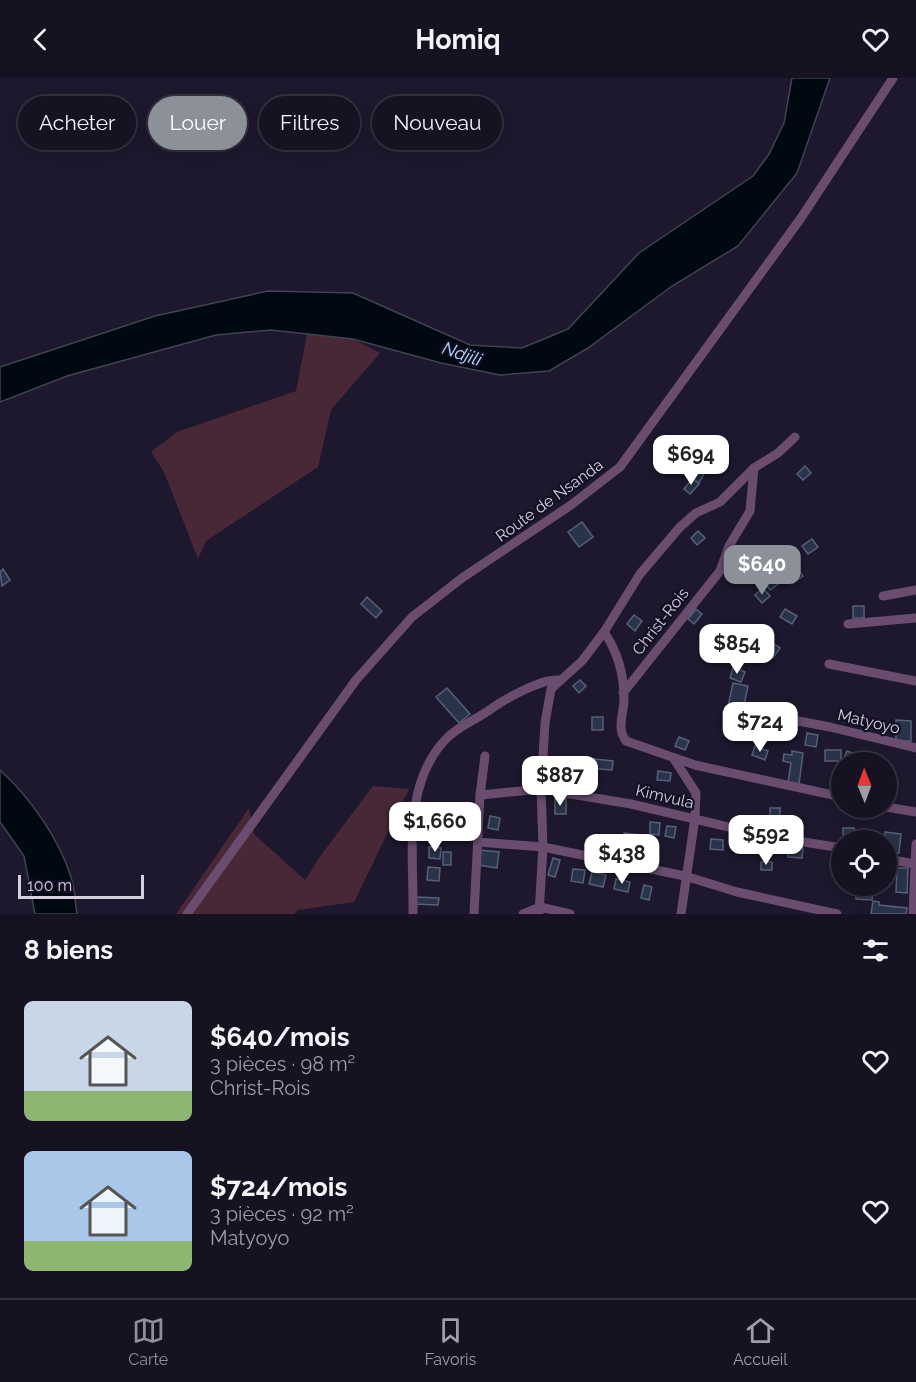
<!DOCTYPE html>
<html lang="fr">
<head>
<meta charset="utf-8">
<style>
	:root { --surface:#161222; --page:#1f1b2a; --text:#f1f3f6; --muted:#9e9ea5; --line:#353240; --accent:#8c9099 }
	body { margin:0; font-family:Raleway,sans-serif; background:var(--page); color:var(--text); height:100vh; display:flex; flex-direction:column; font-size:22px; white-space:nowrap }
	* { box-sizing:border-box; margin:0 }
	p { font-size:20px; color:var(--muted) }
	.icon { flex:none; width:33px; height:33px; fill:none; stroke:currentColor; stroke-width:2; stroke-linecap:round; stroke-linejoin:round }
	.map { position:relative; height:836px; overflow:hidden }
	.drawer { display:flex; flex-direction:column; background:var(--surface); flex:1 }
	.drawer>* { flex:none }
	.top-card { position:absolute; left:18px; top:18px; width:600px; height:54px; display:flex; gap:12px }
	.needle { width:39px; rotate:359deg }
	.fabs { position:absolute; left:831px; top:674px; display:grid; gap:12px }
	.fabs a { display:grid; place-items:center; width:66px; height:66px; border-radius:50%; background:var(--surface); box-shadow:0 3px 15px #0003,0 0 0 2px var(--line); font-size:30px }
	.scale { position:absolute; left:18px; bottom:15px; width:126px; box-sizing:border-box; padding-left:6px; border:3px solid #d3d1e0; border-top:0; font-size:16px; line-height:21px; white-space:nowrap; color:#d3d1e0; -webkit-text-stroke:4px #150f24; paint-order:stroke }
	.price { position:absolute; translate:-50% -51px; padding:0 14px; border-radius:12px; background:#fff; color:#222; font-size:20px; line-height:39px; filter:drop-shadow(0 2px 3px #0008) }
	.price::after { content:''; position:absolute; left:50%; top:36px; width:18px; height:14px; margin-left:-9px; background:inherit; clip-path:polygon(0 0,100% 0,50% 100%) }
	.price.active { background:var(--accent); color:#fff }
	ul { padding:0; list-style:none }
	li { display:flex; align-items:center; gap:18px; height:150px; padding:0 24px }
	li span { display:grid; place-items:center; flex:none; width:168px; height:120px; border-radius:9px; color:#555 }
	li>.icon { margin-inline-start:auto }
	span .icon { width:72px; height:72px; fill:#fffc; stroke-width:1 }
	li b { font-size:26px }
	h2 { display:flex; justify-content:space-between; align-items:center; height:72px; padding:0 24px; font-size:26px }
	.tag { padding:0 21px; border-radius:27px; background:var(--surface); box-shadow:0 3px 15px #0003,0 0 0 2px var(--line); font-size:21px; line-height:54px }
	.tag.active { background:var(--accent); color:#fff }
	header { display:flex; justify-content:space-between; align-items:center; height:78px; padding:0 24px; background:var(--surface); font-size:27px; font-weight:700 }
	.menu { display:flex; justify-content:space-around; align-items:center; height:84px; border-top:2px solid var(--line); background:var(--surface); font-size:16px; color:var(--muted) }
	.menu a { display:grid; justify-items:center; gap:3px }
	.menu .active { color:var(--accent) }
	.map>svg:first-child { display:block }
</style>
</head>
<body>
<header><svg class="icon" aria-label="back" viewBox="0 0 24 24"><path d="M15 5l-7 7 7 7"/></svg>Homiq<svg class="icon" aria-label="heart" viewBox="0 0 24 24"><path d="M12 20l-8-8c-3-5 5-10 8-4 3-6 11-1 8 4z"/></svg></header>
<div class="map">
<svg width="916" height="836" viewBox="0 0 916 836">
	<rect width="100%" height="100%" fill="#1e182e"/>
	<g fill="#482737">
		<polygon points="307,256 353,261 380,275 331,332 318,389 206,463 198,481 164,394 151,374 177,354 296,313"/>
		<polygon points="373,708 409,711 354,824 298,832 294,836 176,836 249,730 254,756 305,802 321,777"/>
	</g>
	<g fill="#000812" stroke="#3f4450" stroke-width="1.5">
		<polygon points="792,0 830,0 797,95 738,168 672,208 588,270 549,293 500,297 441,285 353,261 271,252 216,257 67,298 0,324 0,289 155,238 268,213 353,215 470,267 522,270 568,251 639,175 753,98 769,76 784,45"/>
		<path d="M0 692C30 719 59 761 71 799 75 810 75 824 77 836H35L24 778 0 744Z"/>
	</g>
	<g fill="#293349" stroke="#556079" stroke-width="1.5">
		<polygon points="705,385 708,388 699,405 693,400"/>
		<polygon points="805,388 811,395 803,402 797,396"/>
		<polygon points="692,401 699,406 690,416 684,411"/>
		<polygon points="582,444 593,459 579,469 568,454"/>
		<polygon points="698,453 705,460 697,467 691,460"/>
		<polygon points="812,461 818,469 808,476 802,468"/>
		<polygon points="796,489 803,498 792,506 785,497"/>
		<polygon points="3,491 10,502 2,508 0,494"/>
		<polygon points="776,497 781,504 770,512 765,505"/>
		<polygon points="763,510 770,518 762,525 755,517"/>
		<polygon points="367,519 382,533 376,540 361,526"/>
		<rect x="853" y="528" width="11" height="12"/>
		<polygon points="696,531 702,536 694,546 688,541"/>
		<polygon points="785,531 797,538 792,546 780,539"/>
		<polygon points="634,537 642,543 635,553 627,546"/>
		<polygon points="771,564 780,570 773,580 764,574"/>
		<polygon points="733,589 745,594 741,604 730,600"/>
		<polygon points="580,602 586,608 579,615 573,608"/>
		<polygon points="733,605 748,608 742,636 727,633"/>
		<polygon points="447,610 470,636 459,645 436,619"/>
		<rect x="592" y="639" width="11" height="13"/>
		<polygon points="896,642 911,643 911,663 896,663"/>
		<polygon points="807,655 818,657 816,669 805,667"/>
		<polygon points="679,659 689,663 685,672 675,668"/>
		<polygon points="755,668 768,673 765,682 752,677"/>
		<rect x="825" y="672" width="16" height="11"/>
		<polygon points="792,673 803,675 799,706 788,705 791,685 783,683 784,676 792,677"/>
		<polygon points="847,673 859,678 856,684 843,682"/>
		<polygon points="576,679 613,683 612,692 575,689"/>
		<polygon points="658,693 671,695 670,703 657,702"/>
		<rect x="555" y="721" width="11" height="15"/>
		<rect x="770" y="730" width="10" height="12"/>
		<polygon points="490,738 500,740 498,752 488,750"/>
		<polygon points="650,744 660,745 659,757 650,756"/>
		<polygon points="667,748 676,749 674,760 665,758"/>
		<rect x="843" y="750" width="11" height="11"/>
		<rect x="858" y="752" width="11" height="10"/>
		<polygon points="885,754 901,756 899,775 886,774"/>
		<polygon points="624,755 639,757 638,766 623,764"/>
		<polygon points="643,761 653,761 653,771 642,771"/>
		<polygon points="711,761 723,762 723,772 710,771"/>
		<polygon points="429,769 441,770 440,781 429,780"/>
		<polygon points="789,769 803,770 802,780 788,779"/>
		<polygon points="480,772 499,774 497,790 478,787"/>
		<rect x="443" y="774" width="8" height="13"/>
		<polygon points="553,780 560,782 555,799 548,797"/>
		<rect x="761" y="784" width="11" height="8"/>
		<polygon points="428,789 440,790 439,803 427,802"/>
		<polygon points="897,790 908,790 907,815 896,814"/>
		<polygon points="573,791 585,792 583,805 571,803"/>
		<polygon points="592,794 606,797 603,809 589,806"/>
		<polygon points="616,801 630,804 628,814 614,811"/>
		<polygon points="644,807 652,809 649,822 641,820"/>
		<polygon points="856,809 873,810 872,822 856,821"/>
		<polygon points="415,819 439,820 438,827 414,826"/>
		<polygon points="873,823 879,824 879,827 907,830 906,836 871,836"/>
	</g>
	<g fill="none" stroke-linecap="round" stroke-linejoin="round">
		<g stroke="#6a4d6e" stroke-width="9">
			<polyline points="883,518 916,512"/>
			<polyline points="848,546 916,540"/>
			<path d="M604 554C618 574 624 597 624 621 624 636 616 650 626 663L695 687 842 719"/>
			<polyline points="829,586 916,603"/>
			<polyline points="623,615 720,493 729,468 750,433 754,390"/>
			<polyline points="745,633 830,649 916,670"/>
			<polyline points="674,681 696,715 695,740 681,836"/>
			<polyline points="480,717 541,711 631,726 771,759 842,770"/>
			<polyline points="886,729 916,734"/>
			<polyline points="478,764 543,769 685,798 737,814 837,836"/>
			<polyline points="886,781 916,786"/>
			<polyline points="187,836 356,602 412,539 462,500 571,427 620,389 801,140 893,0"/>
			<path d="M413 836C414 776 402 707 446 661 457 649 475 642 488 633 503 622 540 601 558 602"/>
			<polyline points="474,836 480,717 485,678"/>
			<polyline points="523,836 540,829 570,836"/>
			<polyline points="539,836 543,769 541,711 545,645 551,611 582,583 604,554 640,496 680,449 696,435 720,424 754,390 778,375 795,359"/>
			<polyline points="913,836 916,766"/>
		</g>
	</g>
	<g text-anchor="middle" stroke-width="4.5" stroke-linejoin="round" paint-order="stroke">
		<g font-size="16" fill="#d3d1e0" stroke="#150f24">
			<text transform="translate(549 422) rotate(-36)" y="6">Route de Nsanda</text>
			<text transform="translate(660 543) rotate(-52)" y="6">Christ-Rois</text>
			<text transform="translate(869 643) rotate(13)" y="6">Matyoyo</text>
			<text transform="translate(665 718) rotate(13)" y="6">Kimvula</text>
		</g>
		<g font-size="18" font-style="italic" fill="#acdefe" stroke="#150f24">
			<text transform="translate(462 276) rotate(19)" y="6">Ndjili</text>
		</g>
	</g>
</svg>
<div class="fabs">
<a><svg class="needle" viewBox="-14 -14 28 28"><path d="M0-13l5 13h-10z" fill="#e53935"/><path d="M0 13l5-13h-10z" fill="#9e9ea5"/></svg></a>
<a><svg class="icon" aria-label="locate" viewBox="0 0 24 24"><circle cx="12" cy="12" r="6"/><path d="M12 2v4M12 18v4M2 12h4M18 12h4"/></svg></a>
</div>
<div class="scale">100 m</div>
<b class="price" style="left:691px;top:408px">$694</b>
<b class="price active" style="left:762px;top:518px">$640</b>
<b class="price" style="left:737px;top:597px">$854</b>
<b class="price" style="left:760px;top:675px">$724</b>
<b class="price" style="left:560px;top:729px">$887</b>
<b class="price" style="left:435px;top:775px">$1,660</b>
<b class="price" style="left:766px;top:788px">$592</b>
<b class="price" style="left:622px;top:807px">$438</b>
<div class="top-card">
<a class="tag">Acheter</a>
<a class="tag active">Louer</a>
<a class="tag">Filtres</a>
<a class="tag">Nouveau</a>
</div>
</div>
<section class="drawer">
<h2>8 biens<svg class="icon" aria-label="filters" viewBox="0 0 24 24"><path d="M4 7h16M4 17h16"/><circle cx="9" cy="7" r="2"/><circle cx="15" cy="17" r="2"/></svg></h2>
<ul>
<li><span style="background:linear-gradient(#c9d6e8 75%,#8fb573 0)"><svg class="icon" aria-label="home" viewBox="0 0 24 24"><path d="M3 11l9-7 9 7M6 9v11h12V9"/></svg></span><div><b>$640/mois</b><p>3 pièces · 98 m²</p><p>Christ-Rois</p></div><svg class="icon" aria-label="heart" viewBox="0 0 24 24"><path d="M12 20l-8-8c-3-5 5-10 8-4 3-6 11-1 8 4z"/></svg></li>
<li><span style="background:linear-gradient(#a9c7e8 75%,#8fb573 0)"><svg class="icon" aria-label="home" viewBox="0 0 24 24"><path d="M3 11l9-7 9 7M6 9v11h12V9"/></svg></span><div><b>$724/mois</b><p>3 pièces · 92 m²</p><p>Matyoyo</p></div><svg class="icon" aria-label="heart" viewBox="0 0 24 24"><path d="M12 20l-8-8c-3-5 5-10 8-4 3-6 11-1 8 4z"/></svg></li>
</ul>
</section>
<nav class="menu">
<a class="active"><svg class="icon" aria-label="map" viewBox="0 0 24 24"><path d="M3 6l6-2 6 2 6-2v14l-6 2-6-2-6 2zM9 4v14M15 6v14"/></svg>Carte</a>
<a><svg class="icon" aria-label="saved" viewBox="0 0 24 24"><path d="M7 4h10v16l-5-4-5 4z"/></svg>Favoris</a>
<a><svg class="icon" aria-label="home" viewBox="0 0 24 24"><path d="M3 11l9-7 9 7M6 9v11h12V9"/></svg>Accueil</a>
</nav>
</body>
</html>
